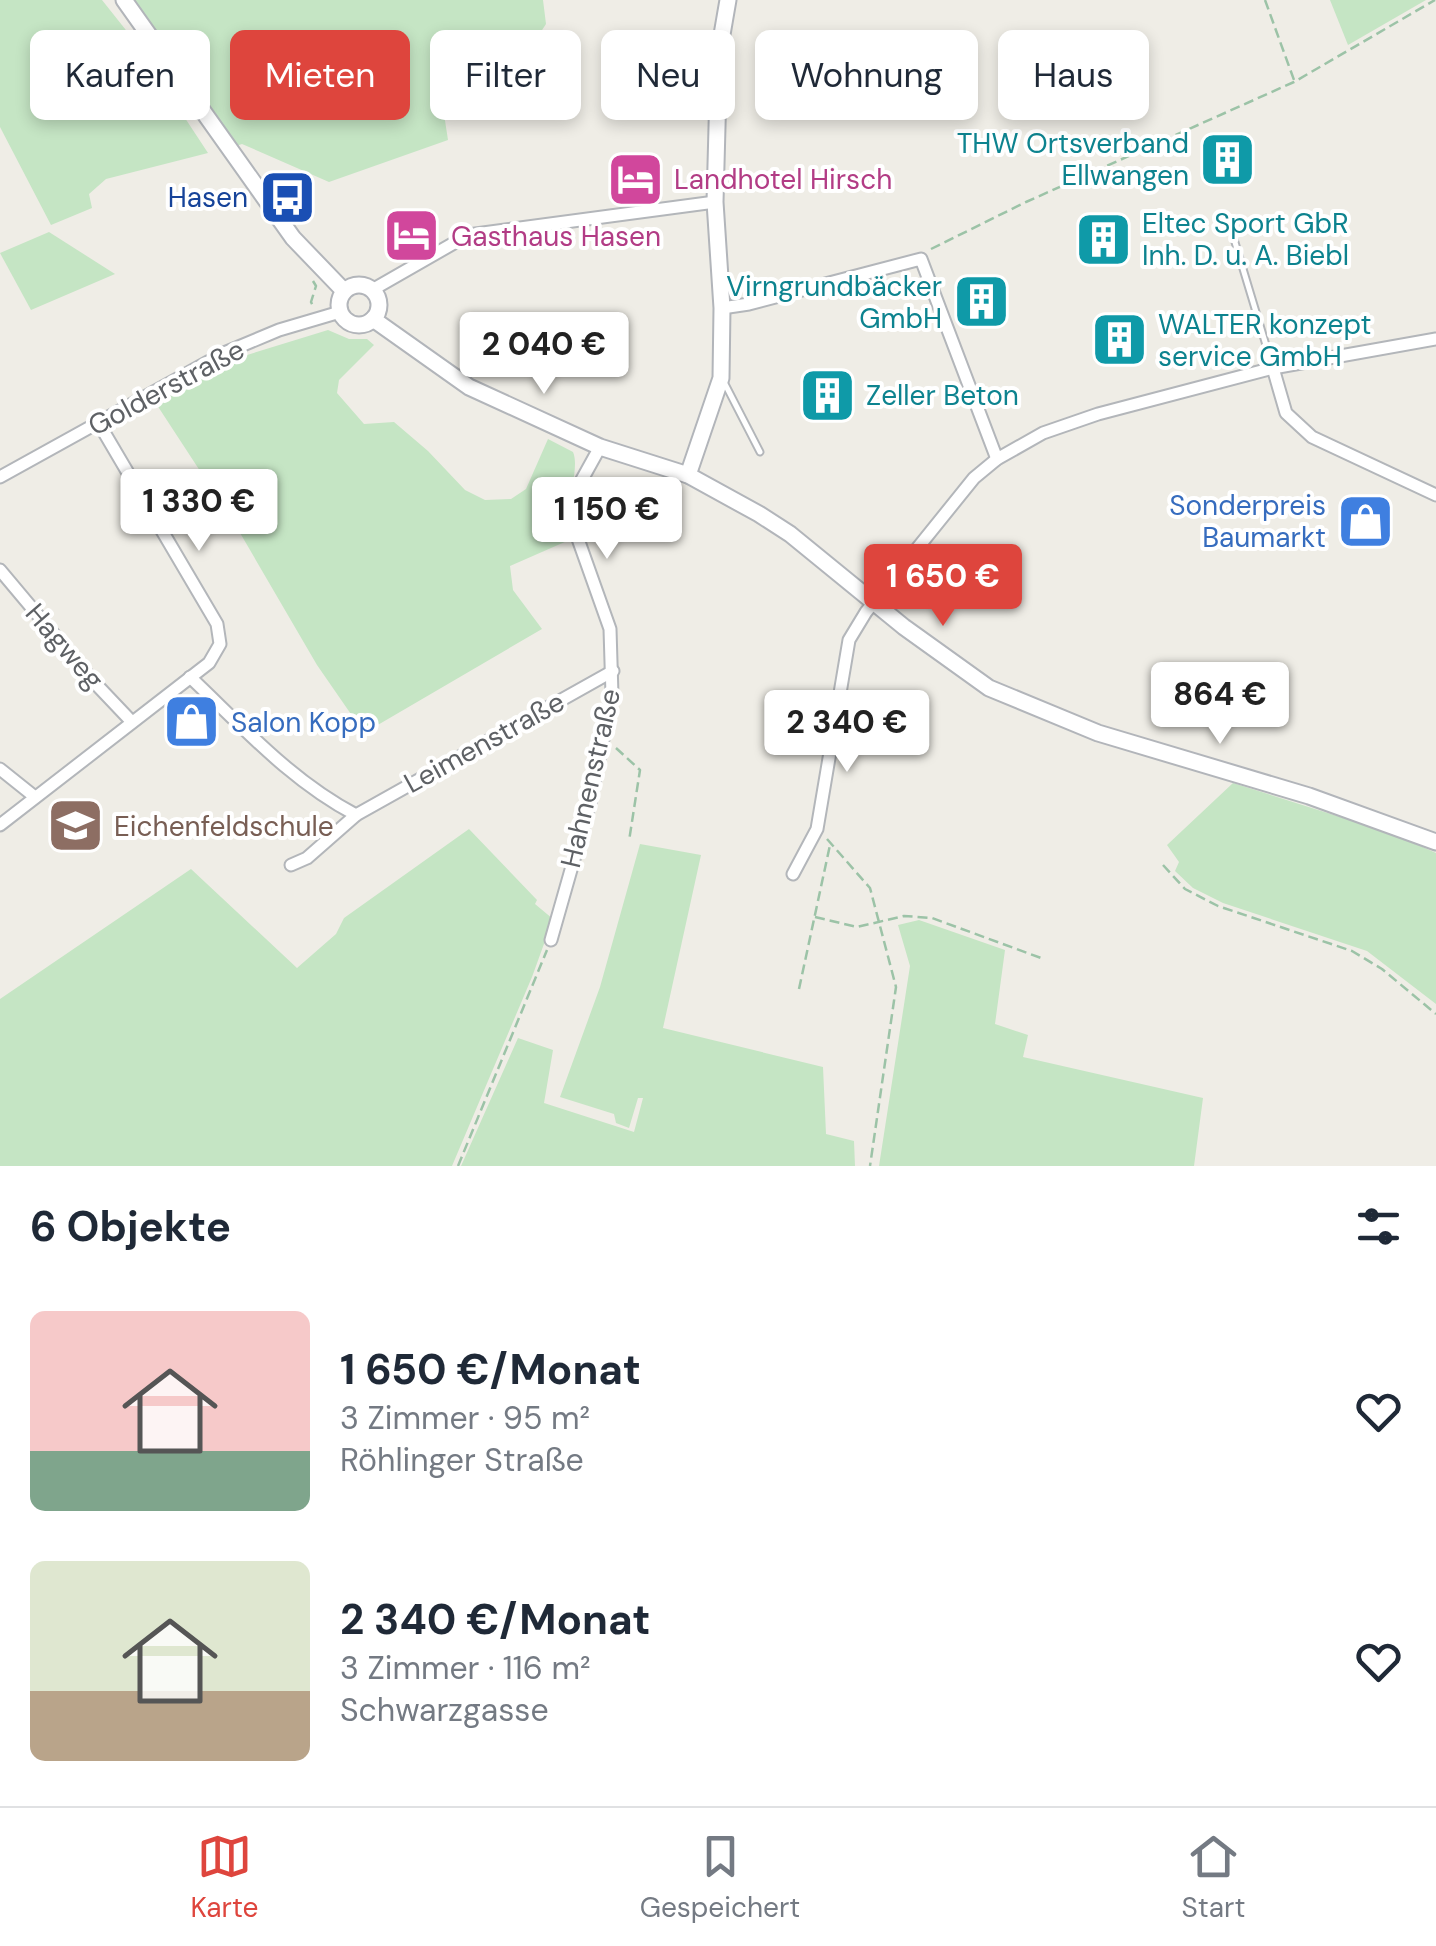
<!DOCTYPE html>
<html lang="de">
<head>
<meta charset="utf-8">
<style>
	:root { --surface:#fff; --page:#f6f6f7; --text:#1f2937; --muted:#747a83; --line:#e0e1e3; --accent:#de453d }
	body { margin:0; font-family:"DM Sans",sans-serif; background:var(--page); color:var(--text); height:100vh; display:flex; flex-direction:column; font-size:38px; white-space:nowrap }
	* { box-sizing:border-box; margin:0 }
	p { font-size:32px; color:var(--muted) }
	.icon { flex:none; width:55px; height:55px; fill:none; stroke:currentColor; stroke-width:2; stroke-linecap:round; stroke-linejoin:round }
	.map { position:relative; height:1166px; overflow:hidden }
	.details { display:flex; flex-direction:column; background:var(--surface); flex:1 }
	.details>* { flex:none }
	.guide { position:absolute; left:30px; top:30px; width:1378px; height:90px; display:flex; gap:20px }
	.price { position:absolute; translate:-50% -85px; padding:0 22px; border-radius:10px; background:#fff; color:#222; font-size:32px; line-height:65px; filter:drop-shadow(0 2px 5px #0008) }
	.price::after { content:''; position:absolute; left:50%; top:60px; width:30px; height:22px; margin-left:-15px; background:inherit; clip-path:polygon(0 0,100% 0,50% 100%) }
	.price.current { background:var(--accent); color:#fff }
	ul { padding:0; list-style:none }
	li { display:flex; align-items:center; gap:30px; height:250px; padding:0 30px }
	li span { display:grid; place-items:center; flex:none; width:280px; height:200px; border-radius:15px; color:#555 }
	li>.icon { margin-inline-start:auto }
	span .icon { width:120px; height:120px; fill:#fffc; stroke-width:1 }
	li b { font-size:42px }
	h2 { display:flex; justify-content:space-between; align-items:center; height:120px; padding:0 30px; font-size:42px }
	.chip { padding:0 35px; border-radius:15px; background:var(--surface); box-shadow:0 5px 15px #0003; font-size:35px; line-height:90px }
	.chip.current { background:var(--accent); color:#fff }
	.tabs { display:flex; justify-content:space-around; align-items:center; height:140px; border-top:2px solid var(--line); background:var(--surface); font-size:28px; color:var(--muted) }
	.tabs a { display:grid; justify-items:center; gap:5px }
	.tabs .current { color:var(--accent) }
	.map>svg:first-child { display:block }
</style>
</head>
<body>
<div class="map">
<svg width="1436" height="1166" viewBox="0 0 1436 1166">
	<rect width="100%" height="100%" fill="#efede6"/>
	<g fill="#c5e5c4">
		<polygon points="0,0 102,0 133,39 208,153 106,179 89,194 92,208 51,225 0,127"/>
		<polygon points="133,0 543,0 546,24 509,81 442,101 448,140 329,182 242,144 236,146"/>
		<polygon points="1330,0 1426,0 1348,45"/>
		<polygon points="49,232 115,274 31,310 0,253"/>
		<path d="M328 330 349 339H367L374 345 339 380 337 393 364 424 394 422 428 451 465 490 485 500 511 499 526 489 548 439 573 452C581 470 562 514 567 541L510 566 513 590 542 629 364 733 317 665 236 526 155 402 218 364Z"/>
		<polygon points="1233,783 1394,834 1436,853 1436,1004 1367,951 1223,903 1193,888 1175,871 1179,862 1167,845"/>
		<polygon points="469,829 537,900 535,904 553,919 532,977 452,1166 0,1166 0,999 191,869 297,968 336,934 344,918"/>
		<polygon points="640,844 701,855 663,1028 823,1067 826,1134 854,1141 855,1166 461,1166 518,1038 553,1050 544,1103 634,1132 643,1098 638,1098 629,1128 616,1123 614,1114 560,1097 600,987"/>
		<polygon points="919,920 1005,950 995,1024 1028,1035 1023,1057 1203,1098 1194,1166 879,1166 910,966 898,925"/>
	</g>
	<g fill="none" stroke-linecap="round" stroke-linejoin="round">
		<defs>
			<g id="lane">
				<polyline points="1231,229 1272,365"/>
				<polyline points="725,384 760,452"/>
			</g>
			<g id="street">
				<polyline points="372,290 468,235 715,202"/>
				<polyline points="722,308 749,304 921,259 997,459"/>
				<polyline points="1273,368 1286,413 1312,437 1436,495"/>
				<polyline points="0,477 224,353 279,330 340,312"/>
				<polyline points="0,570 94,682 131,721"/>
				<path d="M190 677C243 727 291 781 356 815L613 671"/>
				<polyline points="0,769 35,797"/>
				<polyline points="0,825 209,663 220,644 217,624 98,422"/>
				<polyline points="291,865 307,858 356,815"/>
				<polyline points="793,874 817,829 849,640 866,612 974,478 997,459 1043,433 1098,414 1273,368 1436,339"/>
				<polyline points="551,940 590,803 612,695 610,629 572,522 579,485 600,447"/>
			</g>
			<g id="secondary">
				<polyline points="124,0 293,238 344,291"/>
				<circle cx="359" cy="305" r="20"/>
				<polyline points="373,319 469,387 600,447 688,475 759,514 790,534 904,627 989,688 1098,733 1309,796 1436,842"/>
				<polyline points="688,475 721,378 722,308 715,202 719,52 728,0"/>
			</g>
		</defs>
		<use href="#lane" stroke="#b3b6ba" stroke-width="9"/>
		<use href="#street" stroke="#b3b6ba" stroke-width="15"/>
		<use href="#secondary" stroke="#b2b5ba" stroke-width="19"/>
		<g stroke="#9cc3a7" stroke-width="2.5" stroke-dasharray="10 5" stroke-linecap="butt">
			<polyline points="1265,0 1294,80"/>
			<polyline points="931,249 1026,202 1294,82 1435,0"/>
			<polyline points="313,281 316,286 311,302 313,306"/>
			<polyline points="616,748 640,770 629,841"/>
			<polyline points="827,839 870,888 896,987 870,1166"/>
			<polyline points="1163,865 1185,889 1218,906 1352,951 1382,969 1436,1014"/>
			<polyline points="815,917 857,927 904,916 932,918 1041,958"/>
			<polyline points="799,989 830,845"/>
			<polyline points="458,1166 547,950"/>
		</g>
		<use href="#lane" stroke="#fff" stroke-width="5"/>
		<use href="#street" stroke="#fff" stroke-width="11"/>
		<use href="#secondary" stroke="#fff" stroke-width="15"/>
	</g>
	<defs>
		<symbol id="building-square" viewBox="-11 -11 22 22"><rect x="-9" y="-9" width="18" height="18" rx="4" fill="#0f9aa8" stroke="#fff"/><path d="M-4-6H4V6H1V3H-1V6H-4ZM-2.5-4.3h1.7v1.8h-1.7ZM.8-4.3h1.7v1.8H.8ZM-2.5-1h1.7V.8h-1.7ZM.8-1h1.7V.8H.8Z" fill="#fff"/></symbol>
		<symbol id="hotel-square" viewBox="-11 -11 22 22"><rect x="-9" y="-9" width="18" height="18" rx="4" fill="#d1479c" stroke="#fff"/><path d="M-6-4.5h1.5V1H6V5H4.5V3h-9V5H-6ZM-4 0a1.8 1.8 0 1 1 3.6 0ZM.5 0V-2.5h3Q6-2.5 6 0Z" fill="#fff"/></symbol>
		<symbol id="bus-square" viewBox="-11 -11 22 22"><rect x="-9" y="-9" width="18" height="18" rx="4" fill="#1a4fb4" stroke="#fff"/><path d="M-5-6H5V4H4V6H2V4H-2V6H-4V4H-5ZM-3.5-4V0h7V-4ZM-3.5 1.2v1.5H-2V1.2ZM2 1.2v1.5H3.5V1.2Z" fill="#fff"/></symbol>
		<symbol id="shop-square" viewBox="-11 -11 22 22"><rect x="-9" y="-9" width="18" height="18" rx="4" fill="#3f7fe0" stroke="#fff"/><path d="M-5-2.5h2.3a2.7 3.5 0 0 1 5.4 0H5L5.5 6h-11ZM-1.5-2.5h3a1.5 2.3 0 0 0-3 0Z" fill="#fff"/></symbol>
		<symbol id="school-square" viewBox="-11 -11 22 22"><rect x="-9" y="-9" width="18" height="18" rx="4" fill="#8d6e63" stroke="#fff"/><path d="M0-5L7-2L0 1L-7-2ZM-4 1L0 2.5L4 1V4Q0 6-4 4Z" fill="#fff"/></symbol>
	</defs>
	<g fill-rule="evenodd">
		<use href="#building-square" x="1196" y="128" width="63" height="63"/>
		<use href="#hotel-square" x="604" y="148" width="63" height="63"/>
		<use href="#bus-square" x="256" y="166" width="63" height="63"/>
		<use href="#hotel-square" x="380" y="204" width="63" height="63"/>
		<use href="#building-square" x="1072" y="208" width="63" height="63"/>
		<use href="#building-square" x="950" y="270" width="63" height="63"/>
		<use href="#building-square" x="1088" y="308" width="63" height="63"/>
		<use href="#building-square" x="796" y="364" width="63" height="63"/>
		<use href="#shop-square" x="1334" y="490" width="63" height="63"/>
		<use href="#shop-square" x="160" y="690" width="63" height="63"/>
		<use href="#school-square" x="44" y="794" width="63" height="63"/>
	</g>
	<g text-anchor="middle" stroke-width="8" stroke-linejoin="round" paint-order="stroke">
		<g font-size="28" fill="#0d838f" stroke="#fff" text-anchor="start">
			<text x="1189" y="153" text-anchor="end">THW Ortsverband<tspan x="1189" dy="32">Ellwangen</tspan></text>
			<text x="1142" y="233">Eltec Sport GbR<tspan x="1142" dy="32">Inh. D. u. A. Biebl</tspan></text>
			<text x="942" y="296" text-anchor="end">Virngrundbäcker<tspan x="942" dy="32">GmbH</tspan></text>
			<text x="1158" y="334">WALTER konzept<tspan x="1158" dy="32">service GmbH</tspan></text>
			<text x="866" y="405">Zeller Beton</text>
		</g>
		<g font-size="28" fill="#b23c85" stroke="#fff" text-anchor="start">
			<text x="674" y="189">Landhotel Hirsch</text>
			<text x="451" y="246">Gasthaus Hasen</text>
		</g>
		<g font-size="28" fill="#164399" stroke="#fff" text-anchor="end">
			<text x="248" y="207">Hasen</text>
		</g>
		<g font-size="28" fill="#5e6165" stroke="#fff">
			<text transform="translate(166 387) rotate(-28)" y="10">Golderstraße</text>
			<text transform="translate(65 646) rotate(49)" y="10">Hagweg</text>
			<text transform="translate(484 742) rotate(-29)" y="10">Leimenstraße</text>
			<text transform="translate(590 778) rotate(-77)" y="10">Hahnenstraße</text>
		</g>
		<g font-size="28" fill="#366cbe" stroke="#fff" text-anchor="end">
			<text x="1326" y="515">Sonderpreis<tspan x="1326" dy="32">Baumarkt</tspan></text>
			<text x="231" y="732" text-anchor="start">Salon Kopp</text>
		</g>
		<g font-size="28" fill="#785e54" stroke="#fff" text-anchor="start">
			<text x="114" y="836">Eichenfeldschule</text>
		</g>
	</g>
</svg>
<b class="price" style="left:544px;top:397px">2 040 €</b>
<b class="price" style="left:199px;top:554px">1 330 €</b>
<b class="price" style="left:607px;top:562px">1 150 €</b>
<b class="price current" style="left:943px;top:629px">1 650 €</b>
<b class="price" style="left:1220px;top:747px">864 €</b>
<b class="price" style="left:847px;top:775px">2 340 €</b>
<div class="guide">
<a class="chip">Kaufen</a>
<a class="chip current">Mieten</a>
<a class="chip">Filter</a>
<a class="chip">Neu</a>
<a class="chip">Wohnung</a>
<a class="chip">Haus</a>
</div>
</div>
<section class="details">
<h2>6 Objekte<svg class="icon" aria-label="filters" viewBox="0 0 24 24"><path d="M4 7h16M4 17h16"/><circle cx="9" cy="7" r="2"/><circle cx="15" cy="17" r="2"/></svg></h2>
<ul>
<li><span style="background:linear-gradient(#f6c9c9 70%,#7fa58c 0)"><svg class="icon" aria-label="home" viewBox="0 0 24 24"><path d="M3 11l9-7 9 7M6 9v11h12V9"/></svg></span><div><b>1 650 €/Monat</b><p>3 Zimmer · 95 m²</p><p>Röhlinger Straße</p></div><svg class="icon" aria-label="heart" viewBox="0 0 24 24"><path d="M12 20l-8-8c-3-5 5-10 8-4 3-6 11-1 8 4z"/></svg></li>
<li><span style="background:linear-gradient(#dfe7d0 65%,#b9a48a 0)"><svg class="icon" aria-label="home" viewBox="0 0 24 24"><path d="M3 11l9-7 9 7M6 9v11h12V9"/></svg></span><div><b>2 340 €/Monat</b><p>3 Zimmer · 116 m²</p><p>Schwarzgasse</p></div><svg class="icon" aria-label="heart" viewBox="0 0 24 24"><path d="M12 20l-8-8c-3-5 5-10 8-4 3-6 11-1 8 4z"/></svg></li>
</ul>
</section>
<nav class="tabs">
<a class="current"><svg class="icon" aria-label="map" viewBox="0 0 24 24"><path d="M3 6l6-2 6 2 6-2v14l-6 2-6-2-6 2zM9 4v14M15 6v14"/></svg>Karte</a>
<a><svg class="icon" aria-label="saved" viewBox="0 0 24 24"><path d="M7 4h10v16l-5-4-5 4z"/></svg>Gespeichert</a>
<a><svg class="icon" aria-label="home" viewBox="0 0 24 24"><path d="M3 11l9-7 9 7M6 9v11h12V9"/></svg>Start</a>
</nav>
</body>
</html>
